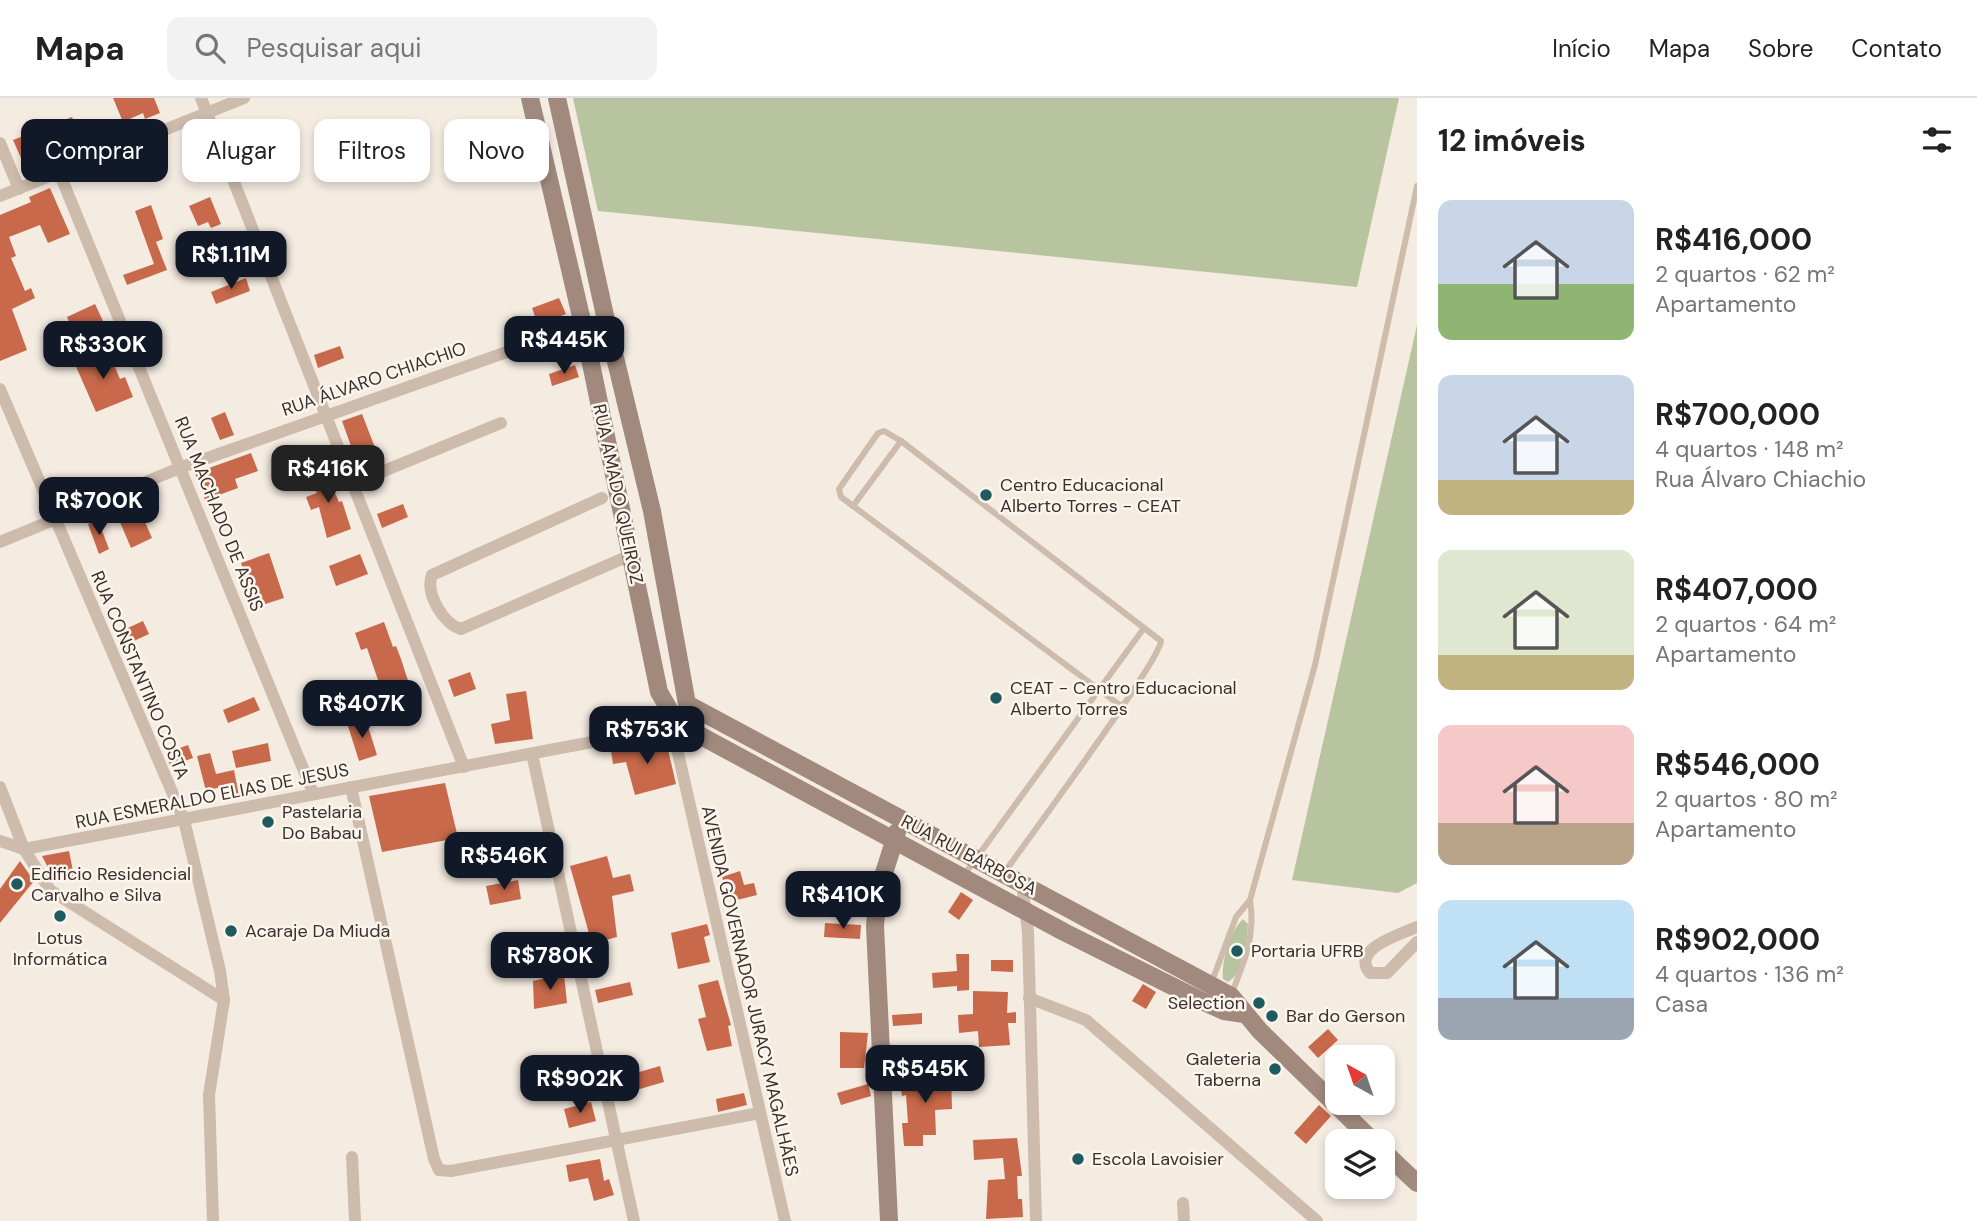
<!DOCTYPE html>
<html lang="pt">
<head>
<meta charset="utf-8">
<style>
	:root { --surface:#fff; --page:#f2f2f2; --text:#222; --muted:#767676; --line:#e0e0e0; --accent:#111827 }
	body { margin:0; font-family:"DM Sans",sans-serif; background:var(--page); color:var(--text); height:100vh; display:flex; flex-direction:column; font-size:26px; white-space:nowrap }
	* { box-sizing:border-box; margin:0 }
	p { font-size:23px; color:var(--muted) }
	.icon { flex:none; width:38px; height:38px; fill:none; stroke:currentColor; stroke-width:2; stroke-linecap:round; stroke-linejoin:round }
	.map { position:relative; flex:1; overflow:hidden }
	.sheet { display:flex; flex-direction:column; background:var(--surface); width:560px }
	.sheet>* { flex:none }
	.hud { position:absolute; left:21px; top:21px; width:665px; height:63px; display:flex; gap:14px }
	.needle { width:46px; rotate:320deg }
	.controls { position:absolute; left:1325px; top:947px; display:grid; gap:14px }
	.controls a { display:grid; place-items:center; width:70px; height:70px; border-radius:14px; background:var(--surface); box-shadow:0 4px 10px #0003; font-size:35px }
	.price { position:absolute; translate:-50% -60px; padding:0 16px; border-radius:14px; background:var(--accent); color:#fff; font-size:23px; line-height:46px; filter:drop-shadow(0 2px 4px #0008) }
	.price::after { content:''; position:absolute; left:50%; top:42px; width:21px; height:16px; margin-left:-10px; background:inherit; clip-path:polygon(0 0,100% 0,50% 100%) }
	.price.active { background:#222; color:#fff }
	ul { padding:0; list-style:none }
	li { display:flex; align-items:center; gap:21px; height:175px; padding:0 21px }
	li span { display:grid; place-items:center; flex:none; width:196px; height:140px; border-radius:14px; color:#555 }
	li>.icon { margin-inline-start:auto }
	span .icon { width:84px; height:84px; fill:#fffc; stroke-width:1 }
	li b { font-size:30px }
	h2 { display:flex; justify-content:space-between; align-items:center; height:84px; padding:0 21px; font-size:30px }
	.chip { padding:0 24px; border-radius:14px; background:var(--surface); box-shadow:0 4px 10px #0003; font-size:24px; line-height:63px }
	.chip.active { background:var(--accent); color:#fff }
	header { display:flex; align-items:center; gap:42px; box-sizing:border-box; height:98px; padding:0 35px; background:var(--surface); border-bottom:2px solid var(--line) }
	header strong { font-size:33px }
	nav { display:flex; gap:38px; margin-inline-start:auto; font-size:24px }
	.search { width:490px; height:63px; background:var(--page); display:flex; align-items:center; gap:18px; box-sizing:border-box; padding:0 24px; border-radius:14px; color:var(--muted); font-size:26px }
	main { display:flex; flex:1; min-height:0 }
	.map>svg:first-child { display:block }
</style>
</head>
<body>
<header>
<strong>Mapa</strong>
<div class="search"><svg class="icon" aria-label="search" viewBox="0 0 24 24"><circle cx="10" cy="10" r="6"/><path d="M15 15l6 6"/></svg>Pesquisar aqui</div>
<nav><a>Início</a><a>Mapa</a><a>Sobre</a><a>Contato</a></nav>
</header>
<main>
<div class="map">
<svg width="1417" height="1123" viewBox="0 0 1417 1123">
	<rect width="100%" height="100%" fill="#f4ebe1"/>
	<g fill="#b8c4a0">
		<polygon points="573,0 1399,0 1357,189 598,113"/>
		<polygon points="1417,227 1417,785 1398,795 1292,782"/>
		<path d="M1243 821 1248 826C1247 845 1245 873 1228 884L1223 881C1221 864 1230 833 1243 821Z"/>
	</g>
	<g fill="#c8694b">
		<polygon points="113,0 154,0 160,15 145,21 143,15 123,24"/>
		<polygon points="72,19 80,39 62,46 64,51 25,69 13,42"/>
		<polygon points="525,36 529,52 520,54 524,69 499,76 495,45"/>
		<polygon points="50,90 70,136 48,145 40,127 9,139 16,158 11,160 25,193 31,190 35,200 12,211 27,252 0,263 0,117 31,104 29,99"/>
		<polygon points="210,99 221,126 211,130 208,124 198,128 189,108"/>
		<polygon points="151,107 163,141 156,144 167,172 127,187 123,177 154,166 135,113"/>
		<polygon points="246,180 250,193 216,206 211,194"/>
		<polygon points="559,200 566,216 538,227 532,210"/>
		<polygon points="95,206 103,223 74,236 67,219"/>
		<polygon points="340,248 344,260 318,270 314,257"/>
		<polygon points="107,250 120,281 125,279 133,299 96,314 74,264"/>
		<polygon points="575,267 579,279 552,288 549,276"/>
		<polygon points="225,314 234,337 220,342 211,320"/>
		<polygon points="362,316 381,365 360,373 342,323"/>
		<polygon points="251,355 258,373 235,381 238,390 205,402 195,375"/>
		<polygon points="324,371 339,404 342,403 351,431 327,440 319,409 311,412 306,399 317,395 309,377"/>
		<polygon points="403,406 408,419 382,430 377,416"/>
		<polygon points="138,408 152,440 131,450 117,417"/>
		<polygon points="98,422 109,451 99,456 88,426"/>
		<polygon points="269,455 284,500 256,509 241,465"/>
		<polygon points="360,456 368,476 336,488 329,468"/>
		<polygon points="143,523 149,536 125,547 119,534"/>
		<polygon points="384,524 393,549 396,548 401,561 414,601 388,611 367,550 361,552 355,535"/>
		<polygon points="470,574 476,591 454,599 448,582"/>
		<polygon points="526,593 533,641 495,646 491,626 510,622 506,596"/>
		<polygon points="254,599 260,612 228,625 223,612"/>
		<polygon points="366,622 377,657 359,663 348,628"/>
		<polygon points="666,643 676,686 635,697 626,664 613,666 611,653"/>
		<polygon points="268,645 271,663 236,670 232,653"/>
		<polygon points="188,647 193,660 170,668 166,655"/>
		<polygon points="210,655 216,676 234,672 239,698 226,700 224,688 206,693 197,658"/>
		<polygon points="445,685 458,740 382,754 369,698"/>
		<polygon points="69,753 74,778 55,783 42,758"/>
		<polygon points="607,758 613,780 630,776 634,793 612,798 617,839 592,846 570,768"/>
		<polygon points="20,763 34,783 0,825 0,791"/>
		<polygon points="740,773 744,787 754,785 757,797 733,803 730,789 726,791 722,779"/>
		<polygon points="518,782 521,801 490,807 486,788"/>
		<polygon points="961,794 973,802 959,822 948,814"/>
		<polygon points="825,825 861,827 860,841 824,839"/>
		<polygon points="707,826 710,837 704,839 710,864 678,871 671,835"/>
		<polygon points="956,856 969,856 969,892 957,893 957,888 933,890 932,875 957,873"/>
		<polygon points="991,862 1013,862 1013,874 991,873"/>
		<polygon points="564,876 567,905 534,911 533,883"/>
		<polygon points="718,882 731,927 728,928 732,948 707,953 698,921 706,919 698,887"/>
		<polygon points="630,884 633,897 598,905 595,892"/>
		<polygon points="1143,886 1156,894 1146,911 1132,903"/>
		<polygon points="973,893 1008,894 1007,915 1016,914 1016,925 1008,925 1010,947 979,949 978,933 959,935 958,917 973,916"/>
		<polygon points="922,915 922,926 893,928 892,917"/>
		<polygon points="1328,931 1338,942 1318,960 1308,949"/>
		<polygon points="840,934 868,935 864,970 840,970"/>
		<polygon points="660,968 664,984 633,993 629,977"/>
		<polygon points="951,975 952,1011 935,1012 936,1037 923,1037 923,1048 904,1048 902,1025 908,1025 906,997 902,998 900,981"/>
		<polygon points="868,986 871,998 841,1007 837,995"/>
		<polygon points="744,995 747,1007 718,1014 716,1001"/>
		<polygon points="591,1004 596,1023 569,1030 564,1011"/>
		<polygon points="1319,1007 1331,1018 1306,1046 1294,1035"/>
		<polygon points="1017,1040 1022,1078 1017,1078 1018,1101 1022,1101 1023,1119 986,1121 988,1082 1005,1081 1003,1060 974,1062 973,1042"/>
		<polygon points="600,1061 604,1083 609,1081 614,1097 594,1103 588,1080 569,1084 566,1067"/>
	</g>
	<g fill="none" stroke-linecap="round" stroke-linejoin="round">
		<g stroke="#cdbbac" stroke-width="6">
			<polyline points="853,408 901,343"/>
			<path d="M1004 775C1026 744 1160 563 1161 543L901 343 884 333 878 335 839 391 841 399 1121 608"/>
			<polyline points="964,777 1144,530"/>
			<polyline points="1211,886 1236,819 1250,802 1315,567 1417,88"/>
			<path d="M1231 897C1244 865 1256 837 1250 802"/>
		</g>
		<g stroke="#cdbbac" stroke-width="12">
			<polyline points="201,0 464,669"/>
			<polyline points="0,45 19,91"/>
			<polyline points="59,74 313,695"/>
			<polyline points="0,98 244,0"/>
			<polyline points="0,291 184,722 220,873 224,902 209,997 213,1123"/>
			<polyline points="352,386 501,325"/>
			<path d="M602 400 432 477C425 495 443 526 461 531L631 457"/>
			<polyline points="0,444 182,369 583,227 606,222"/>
			<polyline points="672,629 785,1123"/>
			<polyline points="532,656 634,1123"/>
			<polyline points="0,689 24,751 50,792 224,902"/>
			<polyline points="351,689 434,1061 439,1072 451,1073 760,1015"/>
			<polyline points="0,743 24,751 672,629 677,625 687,606"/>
			<polyline points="1022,785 1028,834 1036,1123"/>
			<path d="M1417 829C1401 836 1350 851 1370 875H1387L1417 844"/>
			<polyline points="1029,900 1086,922 1317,1123"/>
			<polyline points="352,1059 355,1123"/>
			<polyline points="1183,1105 1184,1123"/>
		</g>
		<g stroke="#a18a7d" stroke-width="18">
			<polyline points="530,0 583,227 659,594 677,625 1064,834 1202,903 1224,913 1244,916"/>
			<polyline points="557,0 606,222 652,413 687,606 1231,898 1260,933 1373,1043"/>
			<polyline points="1382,1052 1417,1085"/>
			<polyline points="889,1123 875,828 878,794 897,734"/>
		</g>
	</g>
	<g fill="#1f5a5e" stroke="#fbf5ee" stroke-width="2.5">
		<circle cx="986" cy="397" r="7"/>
		<circle cx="996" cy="600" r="7"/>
		<circle cx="268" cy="724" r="7"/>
		<circle cx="17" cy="786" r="7"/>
		<circle cx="60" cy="818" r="7"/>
		<circle cx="231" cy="833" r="7"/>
		<circle cx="1237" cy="853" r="7"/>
		<circle cx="1259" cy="905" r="7"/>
		<circle cx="1272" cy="918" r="7"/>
		<circle cx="1275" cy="971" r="7"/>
		<circle cx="1078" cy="1061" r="7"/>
	</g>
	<g text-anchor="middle" stroke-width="5" stroke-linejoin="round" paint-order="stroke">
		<g font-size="18" fill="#3b302b" stroke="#fbf5ee">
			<text transform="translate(374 281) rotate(-19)" y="6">RUA ÁLVARO CHIACHIO</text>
			<text transform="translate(618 396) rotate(78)" y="6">RUA AMADO QUEIROZ</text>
			<text transform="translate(219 416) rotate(68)" y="6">RUA MACHADO DE ASSIS</text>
			<text transform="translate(140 577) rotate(67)" y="6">RUA CONSTANTINO COSTA</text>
			<text transform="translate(212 698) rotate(-11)" y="6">RUA ESMERALDO ELIAS DE JESUS</text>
			<text transform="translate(969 757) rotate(28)" y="6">RUA RUI BARBOSA</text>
			<text transform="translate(750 893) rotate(77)" y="6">AVENIDA GOVERNADOR JURACY MAGALHÃES</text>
		</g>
		<g font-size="18" fill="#3b302b" stroke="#fbf5ee" text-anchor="start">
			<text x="1000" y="393">Centro Educacional<tspan x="1000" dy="21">Alberto Torres - CEAT</tspan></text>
			<text x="1010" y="596">CEAT - Centro Educacional<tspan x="1010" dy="21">Alberto Torres</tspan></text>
			<text x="282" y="720">Pastelaria<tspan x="282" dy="21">Do Babau</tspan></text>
			<text x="31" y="782">Edificio Residencial<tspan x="31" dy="21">Carvalho e Silva</tspan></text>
			<text x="245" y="839">Acaraje Da Miuda</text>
			<text x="60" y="846" text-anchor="middle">Lotus<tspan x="60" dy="21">Informática</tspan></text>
			<text x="1251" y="859">Portaria UFRB</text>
			<text x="1245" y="911" text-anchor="end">Selection</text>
			<text x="1286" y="924">Bar do Gerson</text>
			<text x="1261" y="967" text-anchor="end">Galeteria<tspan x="1261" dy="21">Taberna</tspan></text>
			<text x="1092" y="1067">Escola Lavoisier</text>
		</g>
	</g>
</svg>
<div class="controls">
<a><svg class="needle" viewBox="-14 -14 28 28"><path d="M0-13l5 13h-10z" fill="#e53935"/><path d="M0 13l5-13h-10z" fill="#767676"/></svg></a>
<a><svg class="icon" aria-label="layers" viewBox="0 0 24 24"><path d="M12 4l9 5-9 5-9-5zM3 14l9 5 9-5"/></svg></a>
</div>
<b class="price" style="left:231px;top:193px">R$1.11M</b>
<b class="price" style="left:564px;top:278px">R$445K</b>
<b class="price" style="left:103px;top:283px">R$330K</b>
<b class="price active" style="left:328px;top:407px">R$416K</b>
<b class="price" style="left:99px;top:439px">R$700K</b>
<b class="price" style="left:362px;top:642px">R$407K</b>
<b class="price" style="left:647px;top:668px">R$753K</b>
<b class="price" style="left:504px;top:794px">R$546K</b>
<b class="price" style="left:843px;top:833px">R$410K</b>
<b class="price" style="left:550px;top:894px">R$780K</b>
<b class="price" style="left:925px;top:1007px">R$545K</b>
<b class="price" style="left:580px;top:1017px">R$902K</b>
<div class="hud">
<a class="chip active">Comprar</a>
<a class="chip">Alugar</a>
<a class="chip">Filtros</a>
<a class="chip">Novo</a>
</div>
</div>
<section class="sheet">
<h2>12 imóveis<svg class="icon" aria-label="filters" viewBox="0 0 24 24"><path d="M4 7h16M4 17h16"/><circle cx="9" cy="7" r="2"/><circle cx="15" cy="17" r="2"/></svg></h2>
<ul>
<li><span style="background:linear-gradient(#c9d6e8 60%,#8fb573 0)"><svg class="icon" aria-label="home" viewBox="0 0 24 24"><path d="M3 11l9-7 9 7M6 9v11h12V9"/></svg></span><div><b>R$416,000</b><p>2 quartos · 62 m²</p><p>Apartamento</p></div></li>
<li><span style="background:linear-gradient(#c9d6e8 75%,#c2b280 0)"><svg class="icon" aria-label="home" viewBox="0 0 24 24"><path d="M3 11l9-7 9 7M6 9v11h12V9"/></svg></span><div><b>R$700,000</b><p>4 quartos · 148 m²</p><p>Rua Álvaro Chiachio</p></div></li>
<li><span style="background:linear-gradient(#dfe7d0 75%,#c2b280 0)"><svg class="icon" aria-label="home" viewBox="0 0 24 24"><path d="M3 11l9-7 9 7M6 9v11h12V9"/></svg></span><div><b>R$407,000</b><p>2 quartos · 64 m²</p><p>Apartamento</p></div></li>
<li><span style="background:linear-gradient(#f6c9c9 70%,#b9a48a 0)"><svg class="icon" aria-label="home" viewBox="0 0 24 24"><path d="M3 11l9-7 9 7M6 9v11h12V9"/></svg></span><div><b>R$546,000</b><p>2 quartos · 80 m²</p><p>Apartamento</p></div></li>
<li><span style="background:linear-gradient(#bfe0f5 70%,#9aa5b1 0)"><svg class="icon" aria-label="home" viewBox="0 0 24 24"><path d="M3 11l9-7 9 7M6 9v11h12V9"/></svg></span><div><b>R$902,000</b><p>4 quartos · 136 m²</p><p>Casa</p></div></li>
</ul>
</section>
</main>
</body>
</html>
